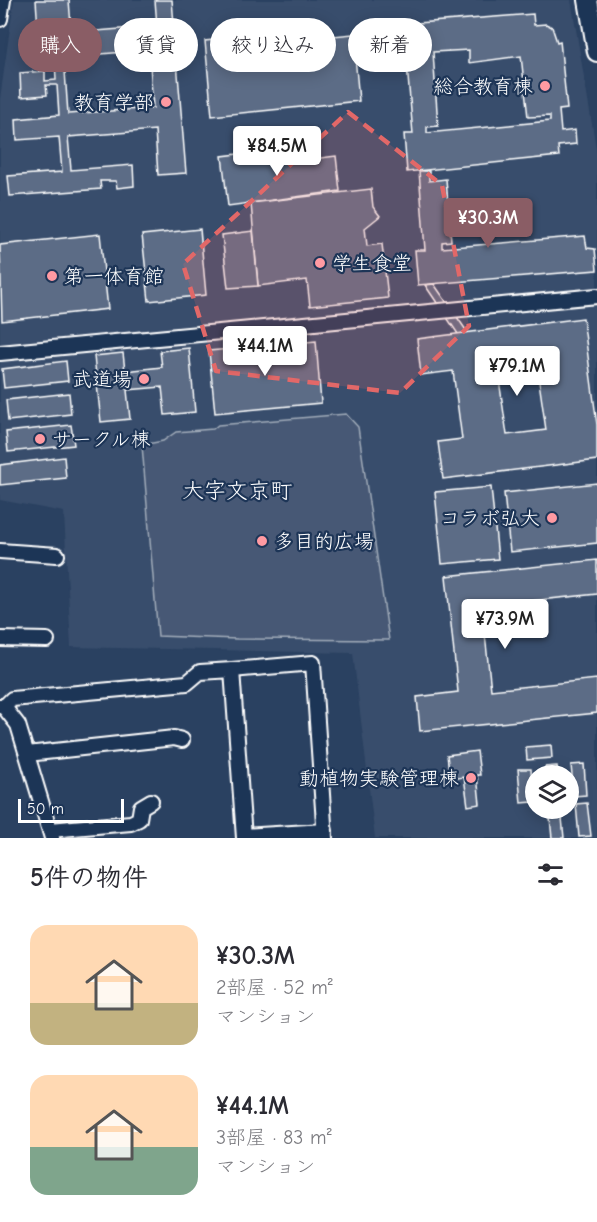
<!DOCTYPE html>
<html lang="ja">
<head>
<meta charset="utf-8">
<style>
	:root { --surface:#fff; --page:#f7f7f7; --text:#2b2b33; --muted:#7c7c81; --accent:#8a5d65 }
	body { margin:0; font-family:"Comic Neue","Klee One",sans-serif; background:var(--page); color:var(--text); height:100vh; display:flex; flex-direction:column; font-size:22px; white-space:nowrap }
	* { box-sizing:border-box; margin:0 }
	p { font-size:20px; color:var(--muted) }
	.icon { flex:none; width:33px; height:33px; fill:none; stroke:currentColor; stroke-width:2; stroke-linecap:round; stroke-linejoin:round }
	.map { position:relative; height:838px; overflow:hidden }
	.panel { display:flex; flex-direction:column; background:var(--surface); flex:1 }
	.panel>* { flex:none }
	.hud { position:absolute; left:18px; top:18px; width:561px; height:54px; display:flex; gap:12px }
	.fabs { position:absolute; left:525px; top:765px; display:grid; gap:12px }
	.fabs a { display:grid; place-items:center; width:54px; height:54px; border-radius:50%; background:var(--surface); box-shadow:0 3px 15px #0003; font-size:30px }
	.scale { position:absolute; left:18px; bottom:15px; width:106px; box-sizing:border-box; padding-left:6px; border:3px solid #fff; border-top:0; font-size:16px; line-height:21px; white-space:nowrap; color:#fff; -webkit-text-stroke:4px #1d3557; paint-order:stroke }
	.price { position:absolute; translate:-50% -51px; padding:0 14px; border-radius:6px; background:#fff; color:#222; font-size:20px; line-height:39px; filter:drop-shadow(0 2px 3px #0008) }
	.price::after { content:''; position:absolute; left:50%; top:36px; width:18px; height:14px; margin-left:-9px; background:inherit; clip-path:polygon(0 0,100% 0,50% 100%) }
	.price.selected { background:var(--accent); color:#fff }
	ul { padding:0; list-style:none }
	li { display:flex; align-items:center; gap:18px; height:150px; padding:0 30px }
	li span { display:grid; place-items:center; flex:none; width:168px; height:120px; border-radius:18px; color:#555 }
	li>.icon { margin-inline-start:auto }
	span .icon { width:72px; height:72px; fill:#fffc; stroke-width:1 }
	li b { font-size:26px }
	h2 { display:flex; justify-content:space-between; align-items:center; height:72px; padding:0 30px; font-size:26px }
	.tag { padding:0 21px; border-radius:27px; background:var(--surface); box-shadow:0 3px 15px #0003; font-size:21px; line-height:54px }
	.tag.selected { background:var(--accent); color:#fff }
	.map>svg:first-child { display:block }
</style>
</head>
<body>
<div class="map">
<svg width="597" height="838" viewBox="0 0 597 838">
	<rect width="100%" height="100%" fill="#2a4161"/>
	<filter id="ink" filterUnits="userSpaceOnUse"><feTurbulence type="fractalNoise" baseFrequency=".0167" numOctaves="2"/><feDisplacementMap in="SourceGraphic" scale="12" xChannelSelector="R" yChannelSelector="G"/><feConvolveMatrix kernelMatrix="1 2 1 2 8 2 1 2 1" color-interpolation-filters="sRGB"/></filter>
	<g filter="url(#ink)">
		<path fill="#394e6c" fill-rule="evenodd" d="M14 0H571L597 154V838H375L353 653 71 647 64 512 0 500V99ZM536 776H568V808H536Z"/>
		<polygon fill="#465975" stroke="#a2acba" stroke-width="1.5" points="346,414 358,427 389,640 237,639 158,636 142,445 163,441 176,432 213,429 218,425"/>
		<g fill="#5b6c86" stroke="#fff" stroke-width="1.5" fill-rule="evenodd">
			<path d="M36 0H69L71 26 60 27V34L157 26 155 0H172L186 173 158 175 155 130 68 137 71 170 133 165 134 186 117 188 116 181H100L101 189 10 196 8 176 62 172 59 137 17 140 16 119 59 115 57 85H46L47 95 21 97 20 73 45 71V81L56 80 55 59 41 60 40 37 53 36 52 28 38 29ZM149 50 153 108 68 114 64 57Z"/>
			<path d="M533 14 534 25 546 24 552 27 557 42 560 41 567 109 559 110 561 132 575 130 576 144 558 146 559 156 407 172 404 134H413L406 54 398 55 396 35H407L405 24ZM469 50V63L521 56 528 117 550 116V121L427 133V127L438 126 433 52Z"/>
			<polygon points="353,34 359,101 212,116 205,41 241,37 242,45"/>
			<polygon points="287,148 289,162 336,156 340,191 228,206 222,156"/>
			<polygon points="419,171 429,171 429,181 446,179 451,241 442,242 442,248 585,236 587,248 595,249 597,270 418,285 415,250 425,250"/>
			<polygon points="371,189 373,207 380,216 365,228 367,246 382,244 388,298 310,306 307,280 258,286 251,203"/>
			<polygon points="200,229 206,295 149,301 142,235"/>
			<polygon points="253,231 258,286 228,288 222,235"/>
			<polygon points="100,234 108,309 2,321 0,245"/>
			<polygon points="434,284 468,333 458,334 425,285"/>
			<path d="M583 318 597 425V460L443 479 438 442 462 439 453 371 421 375 417 339ZM536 361 546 430 507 435 497 366Z"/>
			<polygon points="316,341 321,403 215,413 209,351"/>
			<polygon points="189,348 195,412 165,415 162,387 127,390 130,419 101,422 94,356 123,353 125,371 162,367 160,351"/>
			<polygon points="66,361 68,381 4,388 2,369"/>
			<polygon points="69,393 71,414 8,421 6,400"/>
			<polygon points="71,425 74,445 8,452 6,432"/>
			<polygon points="64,457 66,478 0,485 0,465"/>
			<polygon points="597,483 597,543 510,552 504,493"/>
			<polygon points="491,487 498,559 442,564 435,492"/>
			<polygon points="597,560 597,594 482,606 491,690 597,679 597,713 420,731 417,697 458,692 446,576"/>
			<polygon points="551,745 552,758 527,760 526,747"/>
			<polygon points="477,751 480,775 477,775 480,804 468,806 464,777 450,779 447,755"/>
			<polygon points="584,764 586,795 574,796 571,765"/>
			<polygon points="557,766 558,776 546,776 545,767"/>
			<polygon points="518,769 531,769 533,802 521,803"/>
			<polygon points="587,803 591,836 579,837 576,804"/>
			<polygon points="549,808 561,808 564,838 552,838"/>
		</g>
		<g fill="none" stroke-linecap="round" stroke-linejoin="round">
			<defs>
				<g id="minor">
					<polyline points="0,19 3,0"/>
					<polyline points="0,353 597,296"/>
					<polyline points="0,551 57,555"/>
					<polyline points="0,639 47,640"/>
					<polyline points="232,670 313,663 325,838"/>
					<polyline points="0,706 4,707 18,725 52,838"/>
					<polyline points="4,707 12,699 187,683 200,672 232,670 244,838"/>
					<polyline points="27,754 174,738 182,740"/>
					<polyline points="50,830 131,823 139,819 141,807 151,801"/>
					<polyline points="244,836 325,831"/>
				</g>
				<polyline id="major" points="588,0 597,52"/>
			</defs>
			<use href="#minor" stroke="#fff" stroke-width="18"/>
			<use href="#major" stroke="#fff" stroke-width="22"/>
			<use href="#minor" stroke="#1d3557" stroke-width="14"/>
			<use href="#major" stroke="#1d3557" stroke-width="18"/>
		</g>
	</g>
	<path fill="#e26868" fill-opacity="0.2" stroke="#e26868" stroke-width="4.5" stroke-dasharray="12 8" stroke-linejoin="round" d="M348 112 442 185 469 326 400 393 216 371 183 264Z"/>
	<g fill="#ff9aa2" stroke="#1d3557" stroke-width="2">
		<circle cx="545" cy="86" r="6"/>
		<circle cx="166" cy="102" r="6"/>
		<circle cx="320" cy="263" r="6"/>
		<circle cx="52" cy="276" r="6"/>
		<circle cx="144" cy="379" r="6"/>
		<circle cx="40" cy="439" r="6"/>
		<circle cx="552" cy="518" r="6"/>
		<circle cx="262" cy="541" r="6"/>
		<circle cx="471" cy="778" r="6"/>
	</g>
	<g text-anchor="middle" stroke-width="4.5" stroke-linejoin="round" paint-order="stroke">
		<g font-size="20" fill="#fff" stroke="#1d3557" text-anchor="end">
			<text x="533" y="93">総合教育棟</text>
			<text x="154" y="109">教育学部</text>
			<text x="332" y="270" text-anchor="start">学生食堂</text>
			<text x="64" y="283" text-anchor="start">第一体育館</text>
			<text x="132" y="386">武道場</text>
			<text x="52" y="446" text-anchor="start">サークル棟</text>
			<text x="540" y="525">コラボ弘大</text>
			<text x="274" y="548" text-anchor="start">多目的広場</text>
			<text x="459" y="785">動植物実験管理棟</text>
		</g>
		<g font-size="22" fill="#fff" stroke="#1d3557">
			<text x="237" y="498">大字文京町</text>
		</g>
	</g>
</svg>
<div class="fabs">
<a><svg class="icon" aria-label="layers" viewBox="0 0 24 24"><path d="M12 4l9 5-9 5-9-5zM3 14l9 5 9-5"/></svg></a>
</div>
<div class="scale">50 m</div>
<b class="price" style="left:277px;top:177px">¥84.5M</b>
<b class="price selected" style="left:488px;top:249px">¥30.3M</b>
<b class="price" style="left:265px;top:377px">¥44.1M</b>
<b class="price" style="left:517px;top:397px">¥79.1M</b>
<b class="price" style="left:505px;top:650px">¥73.9M</b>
<div class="hud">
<a class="tag selected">購入</a>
<a class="tag">賃貸</a>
<a class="tag">絞り込み</a>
<a class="tag">新着</a>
</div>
</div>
<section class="panel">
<h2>5件の物件<svg class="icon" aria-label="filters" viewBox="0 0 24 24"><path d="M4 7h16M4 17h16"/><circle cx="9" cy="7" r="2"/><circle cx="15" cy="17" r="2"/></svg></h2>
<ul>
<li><span style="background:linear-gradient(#ffd9b3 65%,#c2b280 0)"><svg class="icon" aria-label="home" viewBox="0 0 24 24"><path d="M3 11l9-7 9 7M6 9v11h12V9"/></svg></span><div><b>¥30.3M</b><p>2部屋 · 52 m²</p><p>マンション</p></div></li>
<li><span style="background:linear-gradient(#ffd9b3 60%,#7fa58c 0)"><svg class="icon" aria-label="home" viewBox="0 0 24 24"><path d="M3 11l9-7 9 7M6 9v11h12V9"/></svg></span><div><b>¥44.1M</b><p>3部屋 · 83 m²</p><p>マンション</p></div></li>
</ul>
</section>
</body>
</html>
